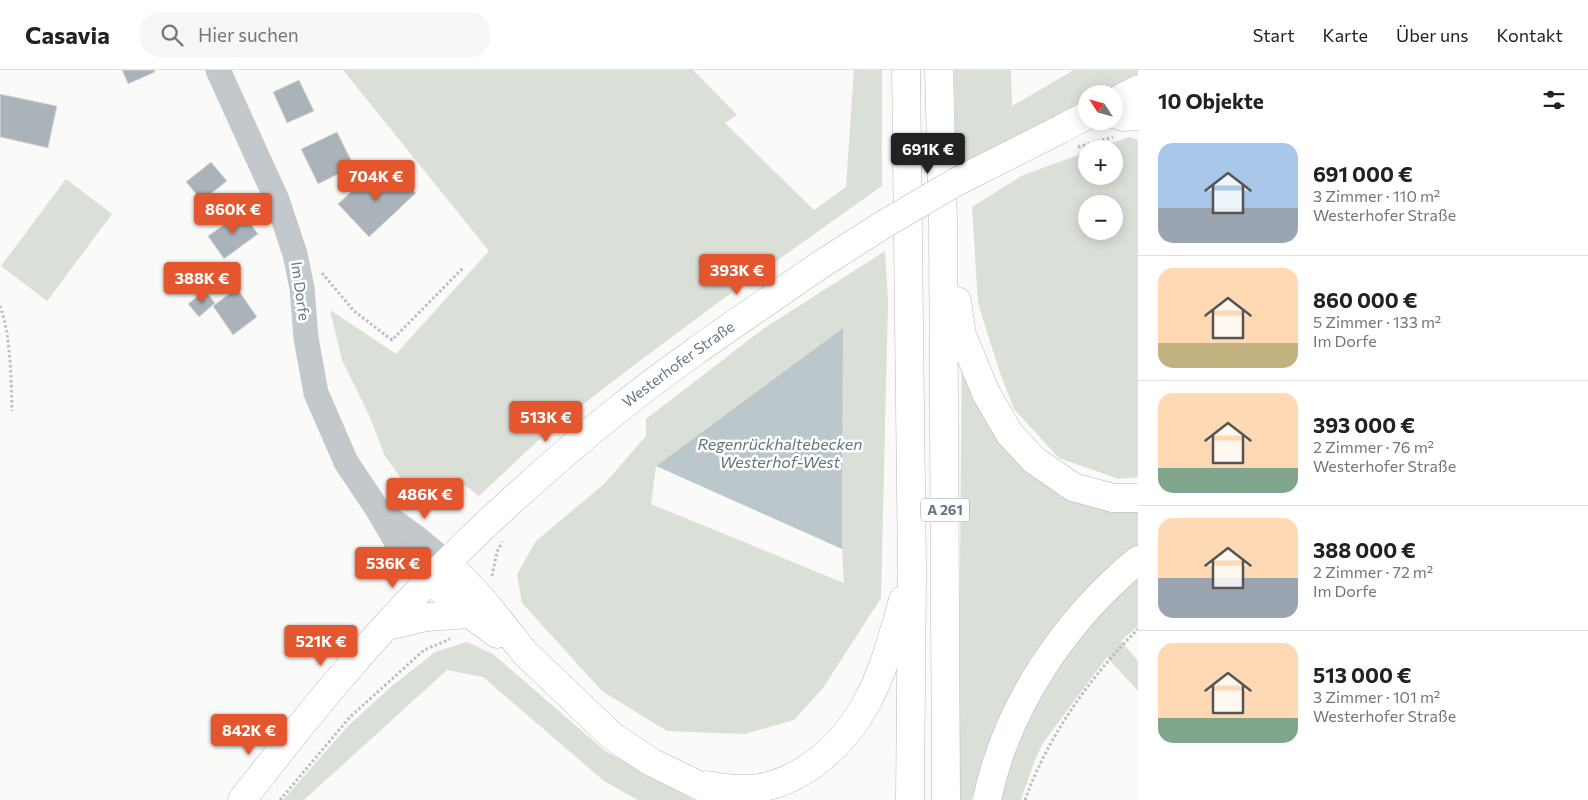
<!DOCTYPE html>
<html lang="de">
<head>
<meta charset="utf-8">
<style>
	:root { --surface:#fff; --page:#f6f6f6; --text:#222; --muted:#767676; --line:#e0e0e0; --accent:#e4572e }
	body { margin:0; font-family:Commissioner,sans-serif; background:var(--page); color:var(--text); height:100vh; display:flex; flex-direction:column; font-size:19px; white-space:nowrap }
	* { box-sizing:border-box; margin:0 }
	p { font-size:16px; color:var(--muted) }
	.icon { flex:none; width:28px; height:28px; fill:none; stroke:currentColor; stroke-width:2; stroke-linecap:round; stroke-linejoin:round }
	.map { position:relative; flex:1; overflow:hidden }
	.drawer { display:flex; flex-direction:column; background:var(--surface); width:450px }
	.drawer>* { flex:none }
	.needle { width:32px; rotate:306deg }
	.tools { position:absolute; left:1078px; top:15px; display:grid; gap:10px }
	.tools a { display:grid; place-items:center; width:45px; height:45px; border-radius:50%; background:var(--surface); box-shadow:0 2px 12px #0003; font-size:25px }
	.price { position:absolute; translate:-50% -42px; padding:0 11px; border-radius:5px; background:var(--accent); color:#fff; font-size:16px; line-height:32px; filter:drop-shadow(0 1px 2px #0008) }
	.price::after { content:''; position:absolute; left:50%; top:30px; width:15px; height:11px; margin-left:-8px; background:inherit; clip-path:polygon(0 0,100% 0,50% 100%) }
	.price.active { background:#222; color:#fff }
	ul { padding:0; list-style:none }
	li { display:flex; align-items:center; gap:15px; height:125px; padding:0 20px }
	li+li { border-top:1px solid var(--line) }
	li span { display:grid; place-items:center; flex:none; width:140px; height:100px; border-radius:15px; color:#555 }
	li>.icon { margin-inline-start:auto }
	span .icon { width:60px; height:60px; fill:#fffc; stroke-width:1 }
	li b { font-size:21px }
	h2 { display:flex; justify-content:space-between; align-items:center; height:60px; padding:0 20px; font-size:21px }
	header { display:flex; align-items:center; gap:30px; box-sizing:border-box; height:70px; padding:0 25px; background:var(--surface); border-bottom:1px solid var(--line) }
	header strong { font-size:24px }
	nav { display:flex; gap:28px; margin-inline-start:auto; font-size:18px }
	.search { width:350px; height:45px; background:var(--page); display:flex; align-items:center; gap:12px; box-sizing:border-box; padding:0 18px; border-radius:20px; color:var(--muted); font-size:19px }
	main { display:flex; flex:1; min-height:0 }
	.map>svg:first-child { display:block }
</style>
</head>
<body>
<header>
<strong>Casavia</strong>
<div class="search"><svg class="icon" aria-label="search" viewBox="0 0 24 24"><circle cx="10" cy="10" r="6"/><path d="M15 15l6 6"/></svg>Hier suchen</div>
<nav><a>Start</a><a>Karte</a><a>Über uns</a><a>Kontakt</a></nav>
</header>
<main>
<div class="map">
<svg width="1138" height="730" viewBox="0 0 1138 730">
	<rect width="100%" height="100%" fill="#fafaf8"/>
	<g fill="#dadfd7" fill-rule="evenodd">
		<polygon points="343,0 693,0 737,45 725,53 814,140 846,117 854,0 882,0 882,116 723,229 634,295 545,364 479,426 457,409 440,433 408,418 385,386 369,345 342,290 330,240 396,284 489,181"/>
		<polygon points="954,0 1011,0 1012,36 1074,0 1138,0 1138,19 1114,24 1086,24 1086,46 956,112"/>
		<path d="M1129 67 1138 70V407L1119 409 1059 388 1014 339 1000 303 978 233 972 137 1021 106 1086 82V106H1114V79H1096ZM1086 134H1114V161H1086Z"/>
		<polygon points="66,109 112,144 47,231 1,196"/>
		<path d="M885 181 888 231 881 528 823 618 794 650 745 664 667 661 602 621 522 533 517 504 536 471 604 414 646 366V349L763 259ZM843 258 842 479 844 513 651 434 656 396Z"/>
		<polygon points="962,265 1034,390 1138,428 1138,478 995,670 971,730 958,730"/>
		<polygon points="1138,502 1138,556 1121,571 1138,591 1138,621 1107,587 1043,673 1034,692 1021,730 994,730 1051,596"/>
		<polygon points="467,572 493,584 605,681 694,730 638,730 604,711 483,607 447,600 304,730 283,730 348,656 392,616 435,582"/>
	</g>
	<polygon fill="#bbc7cb" points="843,258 842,479 656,396"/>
	<g fill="#aab3b9" stroke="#dcdcda">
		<polygon points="122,0 154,0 155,2 128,14"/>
		<polygon points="299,10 314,41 287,53 273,22"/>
		<polygon points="0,24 57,36 48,78 0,67"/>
		<polygon points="337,62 354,96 318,114 301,79"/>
		<polygon points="211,92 227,111 202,131 186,112"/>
		<polygon points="396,102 416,123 369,167 338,134 367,107 378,118"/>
		<polygon points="242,142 258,164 224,189 208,166"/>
		<polygon points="237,218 257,247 233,265 213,236"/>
		<polygon points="205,220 215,233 199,247 188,234"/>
	</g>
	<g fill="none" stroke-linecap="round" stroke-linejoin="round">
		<defs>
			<g id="secondary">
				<polyline points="1114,32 1138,19"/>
				<polyline points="1061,59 1086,46"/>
				<path id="s1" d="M242 730C275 688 307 646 342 606 424 509 517 421 616 341 681 289 751 243 820 195"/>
			</g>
			<g id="motorway">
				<polyline points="906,0 912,502 910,730"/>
				<polyline points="939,0 943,151 946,730"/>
				<polyline points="1114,44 1124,47 1138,46"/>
				<polyline points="957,231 962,265 986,323 1009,363 1034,390 1073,417 1113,428 1138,428"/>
				<polyline points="447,493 482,529 525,583 612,666 651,692 729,730"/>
				<polyline points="430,510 470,544 497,564"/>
				<polyline points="387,556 426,547 470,544"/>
				<path d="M706 715C723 718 742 721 759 718 805 710 845 673 866 634 884 601 893 565 903 530"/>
				<path d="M987 730C1006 637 1065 550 1138 490"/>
			</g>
		</defs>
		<use href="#secondary" stroke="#b3babf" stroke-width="29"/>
		<use href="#motorway" stroke="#b4b9bd" stroke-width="29"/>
		<g stroke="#bbbfc2" stroke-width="3" stroke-dasharray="2.5 2.5" stroke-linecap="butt">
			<polyline points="1078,77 1113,67"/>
			<polyline points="322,203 354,241 392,270 464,197"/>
			<path d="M0 236C11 265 11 310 12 341"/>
			<polyline points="492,506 497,482 502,472"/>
			<polyline points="280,730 350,647 424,580 450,569"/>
			<path d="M1025 730C1048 666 1090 607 1138 559"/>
		</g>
		<g stroke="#c3c8cc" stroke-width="25">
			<polyline points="218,0 277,130 295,184 302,218 306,268 316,323 346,392 378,440 404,485 430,510"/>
			<polyline points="384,444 417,468 447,493"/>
		</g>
		<use href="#secondary" stroke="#fff" stroke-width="28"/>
		<use href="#motorway" stroke="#fff" stroke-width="28"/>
		<defs>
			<polyline id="secondary-bridge" points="820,195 881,156 956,112 1061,59"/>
		</defs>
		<use href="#secondary-bridge" stroke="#b3babf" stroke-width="29" stroke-linecap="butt"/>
		<use href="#secondary-bridge" stroke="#fff" stroke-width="28"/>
	</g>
	<g text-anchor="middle" stroke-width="5" stroke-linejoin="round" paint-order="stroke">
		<rect fill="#fff" stroke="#939fa8" stroke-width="1" x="921" y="428.5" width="48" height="23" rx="4"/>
		<g font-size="14" font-weight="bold" fill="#657683">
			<text x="945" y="445">A 261</text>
		</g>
		<g font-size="15" fill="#657683" stroke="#fff">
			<text transform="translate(300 221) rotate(82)" y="5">Im Dorfe</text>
			<text dy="5" stroke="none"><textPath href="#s1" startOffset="619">Westerhofer Straße</textPath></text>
		</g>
		<g font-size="16" font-style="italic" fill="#60757c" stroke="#fff">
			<text x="780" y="380">Regenrückhaltebecken<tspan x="780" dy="18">Westerhof-West</tspan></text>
		</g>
	</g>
</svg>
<div class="tools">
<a><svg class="needle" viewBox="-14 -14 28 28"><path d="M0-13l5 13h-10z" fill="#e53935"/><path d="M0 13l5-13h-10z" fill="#767676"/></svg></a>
<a>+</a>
<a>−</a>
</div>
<b class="price active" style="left:928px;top:105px">691K €</b>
<b class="price" style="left:376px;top:132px">704K €</b>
<b class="price" style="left:233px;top:165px">860K €</b>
<b class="price" style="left:737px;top:226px">393K €</b>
<b class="price" style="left:202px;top:234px">388K €</b>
<b class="price" style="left:546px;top:373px">513K €</b>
<b class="price" style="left:425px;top:450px">486K €</b>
<b class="price" style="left:393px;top:519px">536K €</b>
<b class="price" style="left:321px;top:597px">521K €</b>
<b class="price" style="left:249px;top:686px">842K €</b>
</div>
<section class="drawer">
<h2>10 Objekte<svg class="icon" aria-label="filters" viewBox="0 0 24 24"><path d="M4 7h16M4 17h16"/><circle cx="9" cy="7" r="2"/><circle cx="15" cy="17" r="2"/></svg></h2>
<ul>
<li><span style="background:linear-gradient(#a9c7e8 65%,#9aa5b1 0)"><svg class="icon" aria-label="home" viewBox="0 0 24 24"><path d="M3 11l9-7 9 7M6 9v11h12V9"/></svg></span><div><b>691 000 €</b><p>3 Zimmer · 110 m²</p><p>Westerhofer Straße</p></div></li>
<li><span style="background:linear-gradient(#ffd9b3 75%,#c2b280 0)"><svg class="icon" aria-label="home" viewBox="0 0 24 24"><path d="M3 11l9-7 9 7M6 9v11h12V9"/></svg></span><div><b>860 000 €</b><p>5 Zimmer · 133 m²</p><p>Im Dorfe</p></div></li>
<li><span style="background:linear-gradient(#ffd9b3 75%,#7fa58c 0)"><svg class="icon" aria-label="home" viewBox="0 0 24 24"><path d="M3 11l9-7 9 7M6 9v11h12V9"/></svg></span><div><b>393 000 €</b><p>2 Zimmer · 76 m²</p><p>Westerhofer Straße</p></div></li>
<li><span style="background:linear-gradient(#ffd9b3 60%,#9aa5b1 0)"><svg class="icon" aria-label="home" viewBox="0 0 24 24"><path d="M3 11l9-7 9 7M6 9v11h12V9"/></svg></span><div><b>388 000 €</b><p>2 Zimmer · 72 m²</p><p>Im Dorfe</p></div></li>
<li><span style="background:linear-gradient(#ffd9b3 75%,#7fa58c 0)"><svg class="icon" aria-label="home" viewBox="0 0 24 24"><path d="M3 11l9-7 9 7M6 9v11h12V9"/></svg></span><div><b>513 000 €</b><p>3 Zimmer · 101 m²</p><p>Westerhofer Straße</p></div></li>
</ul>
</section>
</main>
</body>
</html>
